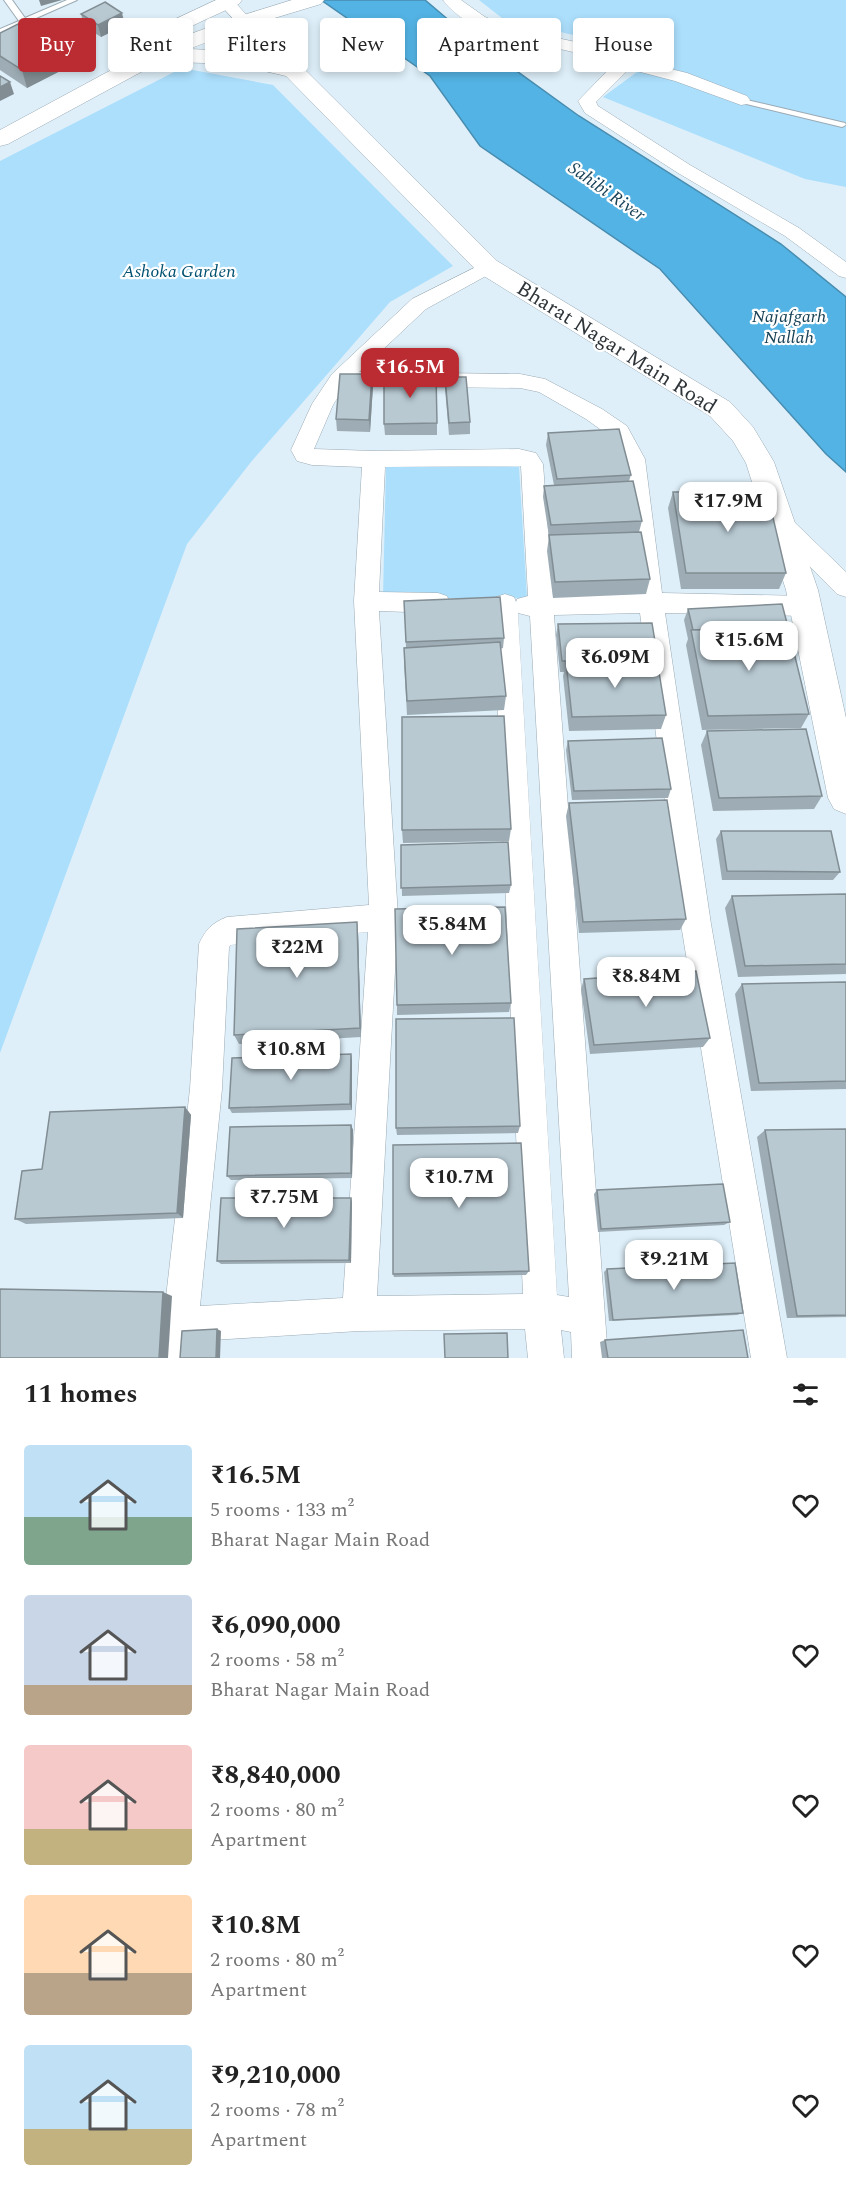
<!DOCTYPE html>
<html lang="en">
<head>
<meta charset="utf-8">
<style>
	:root { --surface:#fff; --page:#f6f6f6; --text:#222; --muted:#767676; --accent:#bb2b32 }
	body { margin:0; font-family:Spectral,serif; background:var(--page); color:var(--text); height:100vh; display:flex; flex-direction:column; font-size:22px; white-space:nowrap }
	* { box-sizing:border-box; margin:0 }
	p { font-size:20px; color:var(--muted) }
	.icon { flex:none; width:33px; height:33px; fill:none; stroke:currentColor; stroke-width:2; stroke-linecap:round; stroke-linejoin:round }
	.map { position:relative; height:1358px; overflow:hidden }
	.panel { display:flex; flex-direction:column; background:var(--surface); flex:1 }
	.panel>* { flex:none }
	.top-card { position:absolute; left:18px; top:18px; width:810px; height:54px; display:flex; gap:12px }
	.price { position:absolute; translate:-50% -51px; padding:0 14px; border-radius:12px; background:#fff; color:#222; font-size:20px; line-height:39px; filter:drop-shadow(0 2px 3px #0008) }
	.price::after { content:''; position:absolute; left:50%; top:36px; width:18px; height:14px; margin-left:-9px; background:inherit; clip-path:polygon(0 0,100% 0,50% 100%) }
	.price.active { background:var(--accent); color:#fff }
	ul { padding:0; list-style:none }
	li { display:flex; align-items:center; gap:18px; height:150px; padding:0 24px }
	li span { display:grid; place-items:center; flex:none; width:168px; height:120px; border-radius:6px; color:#555 }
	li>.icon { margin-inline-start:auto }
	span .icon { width:72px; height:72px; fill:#fffc; stroke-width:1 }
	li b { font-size:26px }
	h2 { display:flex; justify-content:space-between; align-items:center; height:72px; padding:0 24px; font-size:26px }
	.tag { padding:0 21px; border-radius:6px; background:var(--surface); box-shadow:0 3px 9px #0003; font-size:21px; line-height:54px }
	.tag.active { background:var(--accent); color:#fff }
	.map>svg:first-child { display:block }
</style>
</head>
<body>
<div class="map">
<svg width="846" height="1358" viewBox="0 0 846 1358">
	<rect width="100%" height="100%" fill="#deeff9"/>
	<g fill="#acdffc">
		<polygon points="479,0 846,0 846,187 805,179 603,97 645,66 628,48 502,18"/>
		<polygon points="182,68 273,85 453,266 390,302 251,462 187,544 0,1053 0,161"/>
		<polygon points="386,466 519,467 527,598 383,598"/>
	</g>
	<polygon fill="#53b3e4" stroke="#488db0" stroke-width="1.5" points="321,0 425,0 464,33 579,116 781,244 846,297 846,472 826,454 660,269 480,146 430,76"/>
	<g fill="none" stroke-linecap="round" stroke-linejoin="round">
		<defs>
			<g id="lane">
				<polygon points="4,0 12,0 25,18 67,0 77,0 0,34 0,29 19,21"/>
				<polygon points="738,98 845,123 846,125 842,127 738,102"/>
			</g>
			<g id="street">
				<polygon points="216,0 233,0 252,21 250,24 238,24"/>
				<path d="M443 0H461L485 17 511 28 594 46 626 58 687 73 747 96 750 100 747 104 741 105 675 81 629 69 596 102 598 106 690 165 799 228 846 262V278L839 276 785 236 678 173 585 113 578 101 613 65C563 41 478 47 443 0Z"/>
				<path d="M488 261 495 263 498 267 495 271 426 309 359 372 520 374 545 379 602 409 627 426 645 459 662 593 805 596 814 599 817 606 814 613 805 616 665 613 711 924 787 1358H751L681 924 640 613 554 615 608 1358H572L571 1332 561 1330 564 1358H528L525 1329 359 1331 196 1341 195 1358H159L190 1089 199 944C206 929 212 923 227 917L369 905 354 601 362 467 312 465 297 461 291 450 312 404 332 374 412 299ZM345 386 520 388 539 392 586 419 611 437 623 459 638 594 553 596 543 464 536 453 519 449 374 451 314 449 333 405ZM521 466 528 596 517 599 516 602 514 597 505 594 496 597 493 604 523 1294 377 1296 398 917 379 611 438 613 447 610 450 603 447 596 438 593 379 592 385 467ZM518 613 530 616 569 1297 557 1295ZM368 932 343 1298 200 1306 222 1089 229 947 231 945Z"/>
				<polygon points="780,513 788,516 846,572 846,597 837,594 772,528 768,522 772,516"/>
			</g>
			<g id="secondary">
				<polygon points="216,0 242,0 239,4 181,31 174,33 167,31 164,27 167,23"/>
				<path d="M292 0H324L321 4 258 23 497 261 730 402 753 427 774 462 818 590 846 718V814L834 809 828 798 786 590 746 463 733 441 710 416 479 273 286 76 234 64 174 62 165 59 8 144 0 146V130L152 48 237 17ZM241 29 268 58 234 51 189 49Z"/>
			</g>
		</defs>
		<use href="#lane" stroke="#9aaab4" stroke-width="2"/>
		<use href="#street" stroke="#9aaab4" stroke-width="1"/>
		<use href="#secondary" stroke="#9aaab4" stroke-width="1"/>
		<use href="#lane" fill="#fff" fill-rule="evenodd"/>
		<use href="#street" fill="#fff" fill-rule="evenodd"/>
		<use href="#secondary" fill="#fff" fill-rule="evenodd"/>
	</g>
	<g fill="#9eadb5">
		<polygon points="81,14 125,25 101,37 84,26"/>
		<polygon points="0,33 70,66 27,88 0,70"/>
		<polygon points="445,377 470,422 470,434 449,435 445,389"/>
		<polygon points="373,386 370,432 337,431 336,419"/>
		<polygon points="437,423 437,435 385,435 384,424"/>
		<polygon points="548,433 631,475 629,481 642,521 639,532 650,579 646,594 553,598 547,551 549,536 543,497 544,486 554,485 546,445"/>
		<polygon points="673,492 786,573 779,589 681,589 668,508"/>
		<polygon points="404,601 504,638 503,648 500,649 506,696 504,710 407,715 404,663 404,648 406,647"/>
		<polygon points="688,609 788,627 787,628 809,714 801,728 702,730 686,645 688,639 684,620"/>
		<polygon points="558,624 658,660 657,663 666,715 661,729 569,731 563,676 564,672 560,672 556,635"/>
		<polygon points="707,731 822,796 814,809 713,811 701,745"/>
		<polygon points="568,741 671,789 668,798 572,800 566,750"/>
		<polygon points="569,803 686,919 680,930 579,933 566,816"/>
		<polygon points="511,829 509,841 403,843 402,830"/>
		<polygon points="721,831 840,872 833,880 722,880 716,839"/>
		<polygon points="401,845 511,885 509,893 402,896"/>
		<polygon points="846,894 846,974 738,977 725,908 732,896"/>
		<polygon points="358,933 361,1037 239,1044 234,1035"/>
		<polygon points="584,979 710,1038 703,1047 590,1054 581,989"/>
		<polygon points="846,982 846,1089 751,1091 735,994 742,984"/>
		<polygon points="511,1003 509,1012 397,1015 397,1005"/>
		<polygon points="351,1054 352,1061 352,1110 232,1113 229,1108"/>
		<polygon points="185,1107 191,1115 183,1218 26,1224 15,1219 42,1169"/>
		<polygon points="351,1125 353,1130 352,1178 231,1180 227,1176"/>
		<polygon points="520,1126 518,1133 397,1135 396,1128"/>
		<polygon points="846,1129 846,1317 787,1318 757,1137 765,1130"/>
		<polygon points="597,1190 730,1222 724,1225 598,1232 594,1194"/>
		<polygon points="351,1198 352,1202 351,1263 221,1264 217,1261"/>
		<polygon points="607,1269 743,1313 737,1315 609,1321 604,1272"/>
		<polygon points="529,1271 526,1275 394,1277 393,1274"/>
		<polygon points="605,1340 748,1358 602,1358 600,1342"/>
	</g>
	<g fill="#818d93">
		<polygon points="39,0 62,0 41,6"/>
		<polygon points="122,13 125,25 101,37 98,25"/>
		<polygon points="66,48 70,66 27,88 22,70"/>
		<polygon points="10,82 14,94 0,101 0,87"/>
		<polygon points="372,374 373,386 370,432 369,420"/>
		<polygon points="357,922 358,933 361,1037 360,1028"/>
		<polygon points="351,1054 352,1061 352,1110 350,1104"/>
		<polygon points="185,1107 191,1115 183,1218 177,1213"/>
		<polygon points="351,1125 353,1130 352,1178 351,1173"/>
		<polygon points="351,1198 352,1202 351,1263 349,1260"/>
		<polygon points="163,1292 172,1296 168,1358 159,1358"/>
		<polygon points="217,1329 221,1331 220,1358 216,1358"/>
	</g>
	<g fill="#b8c9d2" stroke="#818d93" stroke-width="1.5">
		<polygon points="105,2 122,13 98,25 81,14"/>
		<polygon points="22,22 66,48 22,70 0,56 0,33"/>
		<polygon points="0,76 10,82 0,87"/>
		<polygon points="340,374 372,374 369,420 336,419"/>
		<polygon points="384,375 436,375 437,423 384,424"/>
		<polygon points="445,377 466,377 470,422 449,423"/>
		<polygon points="619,429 631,475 557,479 548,433"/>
		<polygon points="633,481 642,521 551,525 544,486"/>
		<polygon points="673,492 767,492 786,573 686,573"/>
		<polygon points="641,532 650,579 555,582 549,535"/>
		<polygon points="500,597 504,638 406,642 404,601"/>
		<polygon points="782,604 788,627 693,630 688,609"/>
		<polygon points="652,623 658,660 562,661 558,624"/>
		<polygon points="788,628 809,714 708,716 691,630"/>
		<polygon points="500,642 506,696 407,701 404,648"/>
		<polygon points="657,660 666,715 572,717 566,662"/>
		<polygon points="504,716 511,829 402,830 402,717"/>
		<polygon points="806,729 822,796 719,798 707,731"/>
		<polygon points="662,738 671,789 574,791 568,741"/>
		<polygon points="667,800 686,919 583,922 569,803"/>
		<polygon points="721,831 831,831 840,872 727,871"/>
		<polygon points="508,842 511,885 401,888 401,845"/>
		<polygon points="846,894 846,964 745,966 732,896"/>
		<polygon points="505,907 511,1003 397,1005 395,909"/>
		<polygon points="357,922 360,1028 234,1035 237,929"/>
		<polygon points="696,971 710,1038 594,1045 584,979"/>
		<polygon points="846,982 846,1081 759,1083 742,984"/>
		<polygon points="514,1018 520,1126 396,1128 396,1019"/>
		<polygon points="351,1054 350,1104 229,1108 232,1058"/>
		<polygon points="185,1107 177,1213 15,1219 22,1171 42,1169 50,1112"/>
		<polygon points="351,1125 351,1173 227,1176 230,1127"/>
		<polygon points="846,1129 846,1315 797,1316 765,1130"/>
		<polygon points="521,1143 529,1271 393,1274 393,1145"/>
		<polygon points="723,1184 730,1222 601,1229 597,1190"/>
		<polygon points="221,1198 351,1198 349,1260 217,1261"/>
		<polygon points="735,1263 743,1313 613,1320 607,1269"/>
		<polygon points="0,1289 163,1292 159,1358 0,1358"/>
		<polygon points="217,1329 216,1358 180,1358 182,1331"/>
		<polygon points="743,1330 748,1358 608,1358 605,1340"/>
		<polygon points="507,1333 508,1358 445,1358 444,1334"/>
	</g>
	<g text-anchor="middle" stroke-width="4.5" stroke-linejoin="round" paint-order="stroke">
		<g font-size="18" font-style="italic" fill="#194257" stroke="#fff">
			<text transform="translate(607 191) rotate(35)" y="6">Sahibi River</text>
			<text x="789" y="322">Najafgarh<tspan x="789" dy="21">Nallah</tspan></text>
		</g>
		<g font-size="18" font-style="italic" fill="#005171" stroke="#fff">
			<text x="179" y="277">Ashoka Garden</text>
		</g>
		<g font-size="21" fill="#2e3438" stroke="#fff">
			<text transform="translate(617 347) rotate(32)" y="7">Bharat Nagar Main Road</text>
		</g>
	</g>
</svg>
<b class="price active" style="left:410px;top:399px">₹16.5M</b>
<b class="price" style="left:728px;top:533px">₹17.9M</b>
<b class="price" style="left:749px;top:672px">₹15.6M</b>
<b class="price" style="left:615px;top:689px">₹6.09M</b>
<b class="price" style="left:452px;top:956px">₹5.84M</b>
<b class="price" style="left:297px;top:979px">₹22M</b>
<b class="price" style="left:646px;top:1008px">₹8.84M</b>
<b class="price" style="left:291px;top:1081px">₹10.8M</b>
<b class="price" style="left:459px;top:1209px">₹10.7M</b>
<b class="price" style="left:284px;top:1229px">₹7.75M</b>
<b class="price" style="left:674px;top:1291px">₹9.21M</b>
<div class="top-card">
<a class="tag active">Buy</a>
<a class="tag">Rent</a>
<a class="tag">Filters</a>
<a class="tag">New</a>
<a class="tag">Apartment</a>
<a class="tag">House</a>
</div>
</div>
<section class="panel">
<h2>11 homes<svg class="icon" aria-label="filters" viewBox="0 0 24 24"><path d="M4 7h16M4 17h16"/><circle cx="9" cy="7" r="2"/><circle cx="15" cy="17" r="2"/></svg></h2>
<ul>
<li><span style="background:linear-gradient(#bfe0f5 60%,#7fa58c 0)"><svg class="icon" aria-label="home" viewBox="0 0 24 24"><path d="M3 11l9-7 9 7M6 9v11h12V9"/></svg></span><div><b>₹16.5M</b><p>5 rooms · 133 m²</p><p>Bharat Nagar Main Road</p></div><svg class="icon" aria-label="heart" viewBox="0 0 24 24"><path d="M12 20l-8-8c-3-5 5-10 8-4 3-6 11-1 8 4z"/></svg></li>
<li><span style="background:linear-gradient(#c9d6e8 75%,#b9a48a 0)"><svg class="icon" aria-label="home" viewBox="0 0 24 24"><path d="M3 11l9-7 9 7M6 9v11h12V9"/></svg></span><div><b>₹6,090,000</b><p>2 rooms · 58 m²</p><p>Bharat Nagar Main Road</p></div><svg class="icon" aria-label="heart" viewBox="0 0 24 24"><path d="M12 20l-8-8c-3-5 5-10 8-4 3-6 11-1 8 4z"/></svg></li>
<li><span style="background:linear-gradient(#f6c9c9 70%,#c2b280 0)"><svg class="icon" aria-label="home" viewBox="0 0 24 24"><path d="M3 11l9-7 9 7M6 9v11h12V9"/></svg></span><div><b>₹8,840,000</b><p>2 rooms · 80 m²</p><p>Apartment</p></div><svg class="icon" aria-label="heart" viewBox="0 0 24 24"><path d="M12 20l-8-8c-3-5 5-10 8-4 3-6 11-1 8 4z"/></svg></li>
<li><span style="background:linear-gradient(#ffd9b3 65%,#b9a48a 0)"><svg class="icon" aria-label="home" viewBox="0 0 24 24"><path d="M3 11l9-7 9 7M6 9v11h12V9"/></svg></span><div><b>₹10.8M</b><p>2 rooms · 80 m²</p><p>Apartment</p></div><svg class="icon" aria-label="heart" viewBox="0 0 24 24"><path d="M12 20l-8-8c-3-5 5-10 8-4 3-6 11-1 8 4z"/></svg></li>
<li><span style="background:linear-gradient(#bfe0f5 70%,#c2b280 0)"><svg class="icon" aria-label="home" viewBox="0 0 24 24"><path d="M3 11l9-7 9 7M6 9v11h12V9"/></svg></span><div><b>₹9,210,000</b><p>2 rooms · 78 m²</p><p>Apartment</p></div><svg class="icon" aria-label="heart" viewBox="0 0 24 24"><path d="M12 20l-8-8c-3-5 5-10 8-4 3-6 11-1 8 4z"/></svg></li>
</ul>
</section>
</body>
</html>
